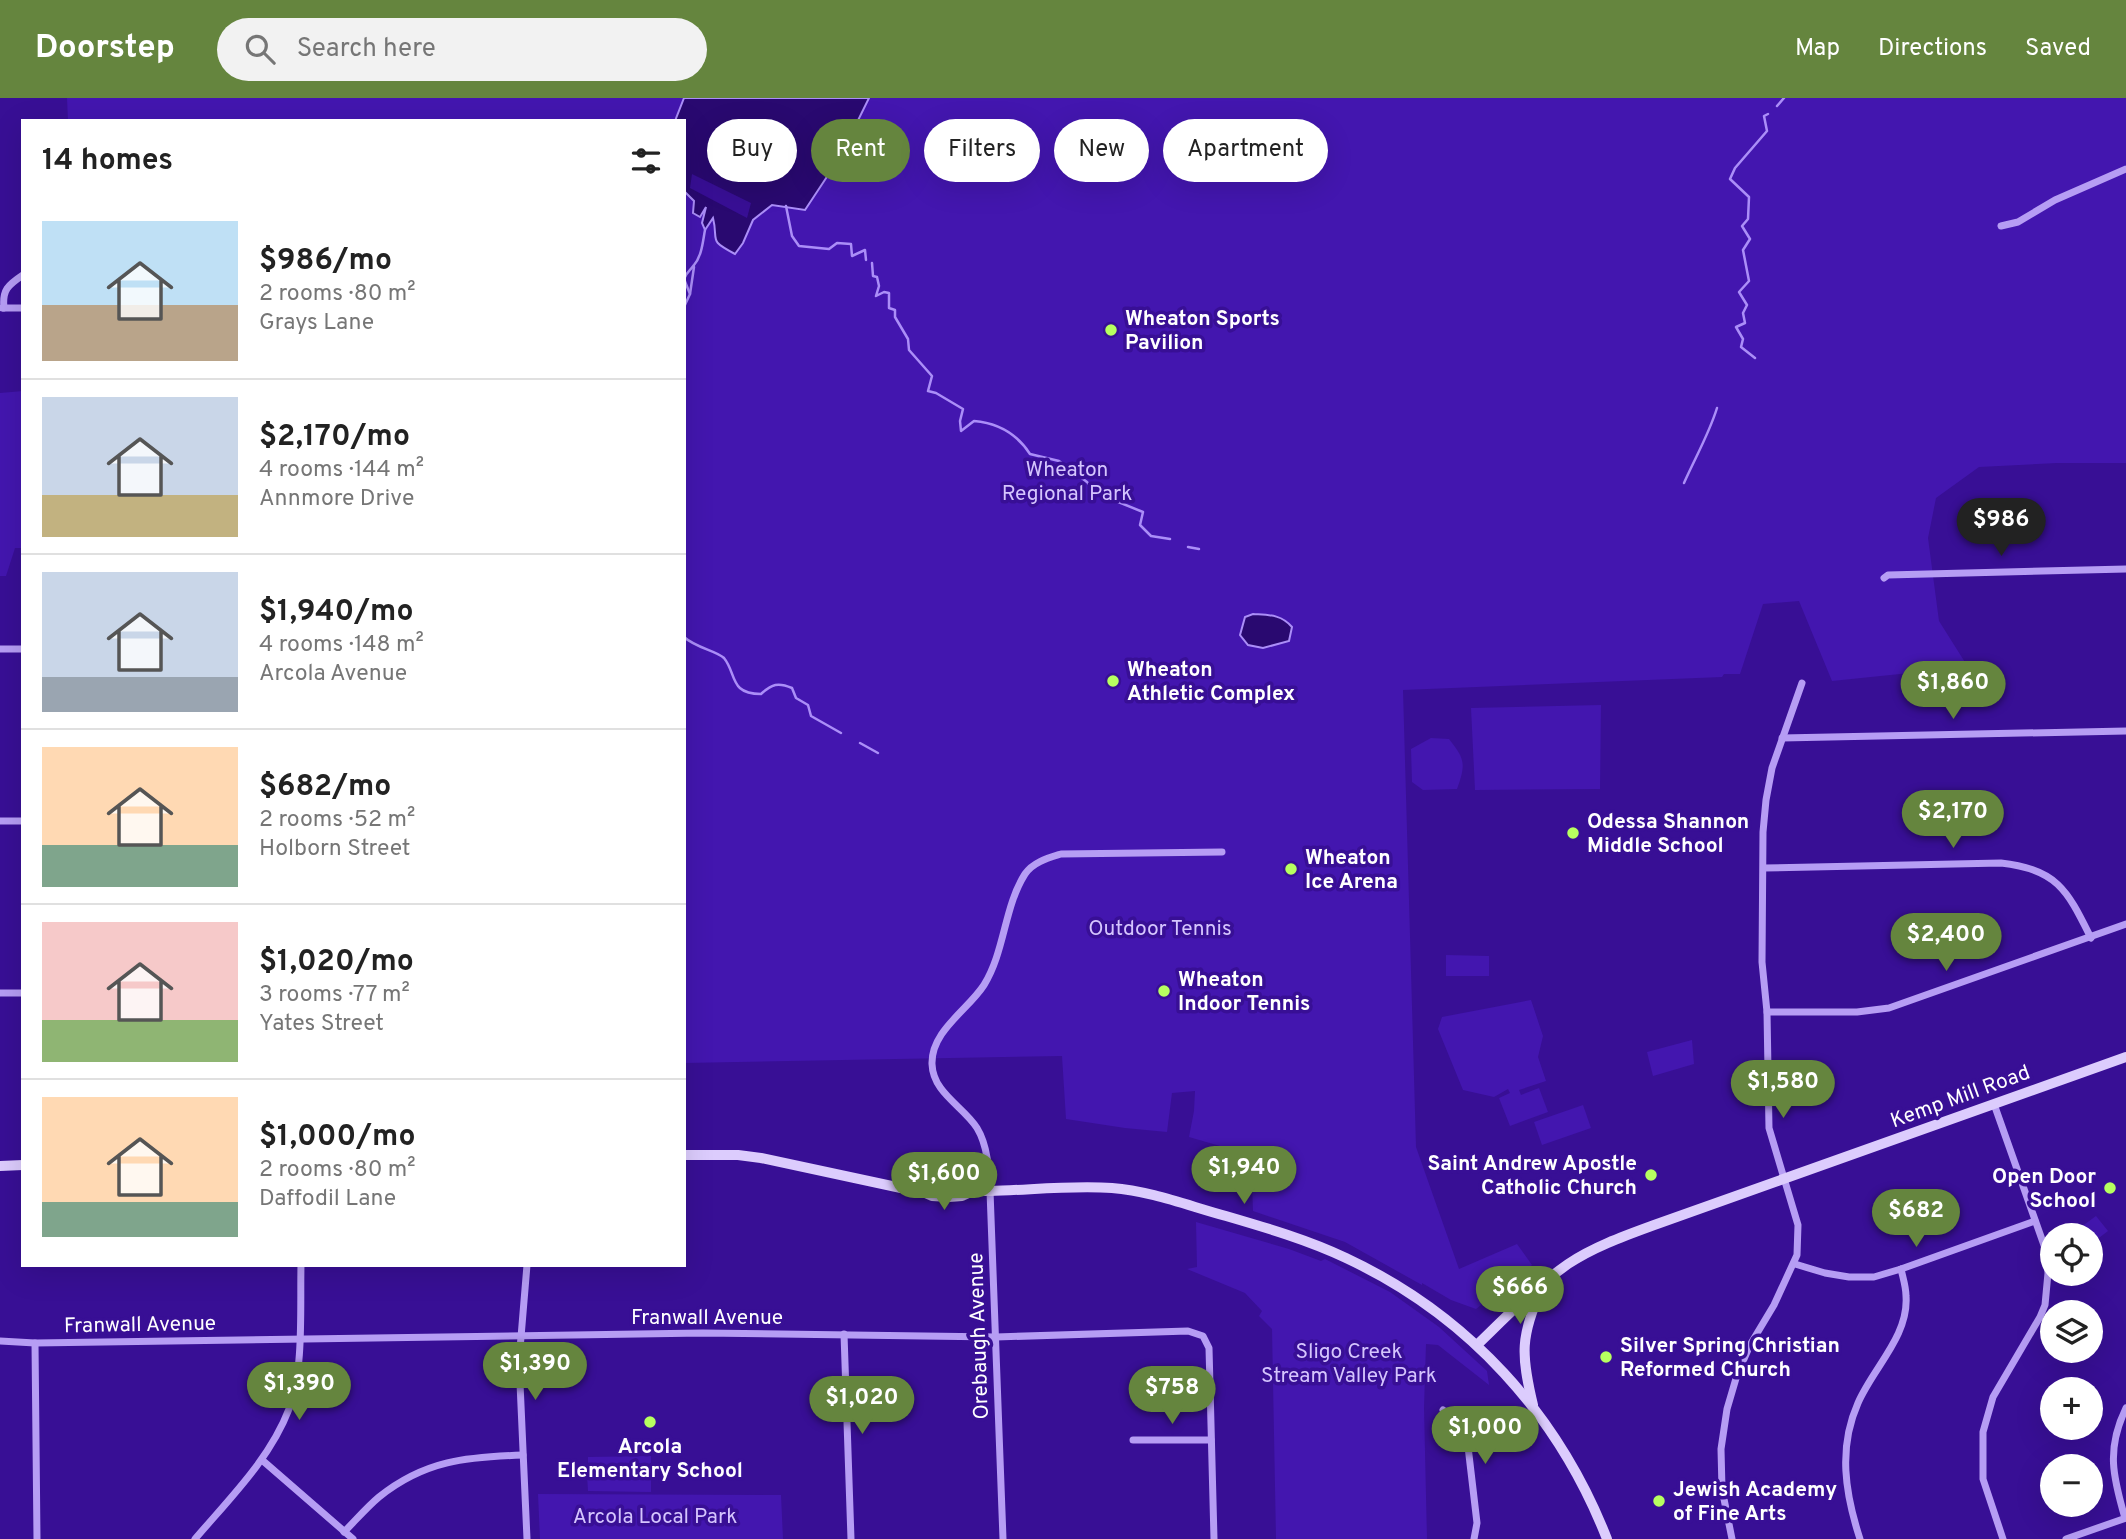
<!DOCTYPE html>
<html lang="en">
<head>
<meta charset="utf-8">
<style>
	:root { --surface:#fff; --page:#f2f2f2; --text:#222; --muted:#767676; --line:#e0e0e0; --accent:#65853e }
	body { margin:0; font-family:Overpass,sans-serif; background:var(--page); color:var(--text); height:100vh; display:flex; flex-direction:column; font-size:26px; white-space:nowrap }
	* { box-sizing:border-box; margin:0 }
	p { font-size:23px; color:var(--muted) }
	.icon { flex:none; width:38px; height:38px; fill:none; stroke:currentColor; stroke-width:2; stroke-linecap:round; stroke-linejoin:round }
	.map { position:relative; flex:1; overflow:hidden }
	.panel { position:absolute; left:21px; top:21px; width:665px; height:1148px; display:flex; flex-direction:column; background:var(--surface); border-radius:0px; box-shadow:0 7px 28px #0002 }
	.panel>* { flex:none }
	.banner { position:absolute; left:707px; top:21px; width:665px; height:63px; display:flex; gap:14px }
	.fabs { position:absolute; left:2040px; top:1125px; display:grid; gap:14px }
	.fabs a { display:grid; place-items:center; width:63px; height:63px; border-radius:50%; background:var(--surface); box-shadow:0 7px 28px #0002; font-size:35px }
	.price { position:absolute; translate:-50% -60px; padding:0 16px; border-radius:24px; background:var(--accent); color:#fff; font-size:23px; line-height:46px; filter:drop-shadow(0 2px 4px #0008) }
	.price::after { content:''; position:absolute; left:50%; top:42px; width:21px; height:16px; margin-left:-10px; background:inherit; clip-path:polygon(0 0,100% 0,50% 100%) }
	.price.selected { background:#222; color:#fff }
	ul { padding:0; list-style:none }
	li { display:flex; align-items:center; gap:21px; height:175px; padding:0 21px }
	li+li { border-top:2px solid var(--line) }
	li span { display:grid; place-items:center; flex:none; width:196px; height:140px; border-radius:0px; color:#555 }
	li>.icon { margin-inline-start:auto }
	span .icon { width:84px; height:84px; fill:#fffc; stroke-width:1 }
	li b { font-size:30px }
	h2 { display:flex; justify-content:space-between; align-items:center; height:84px; padding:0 21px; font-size:30px }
	.tag { padding:0 24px; border-radius:32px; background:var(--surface); box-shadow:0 7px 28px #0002; font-size:24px; line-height:63px }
	.tag.selected { background:var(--accent); color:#fff }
	header { display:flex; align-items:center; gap:42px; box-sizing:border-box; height:98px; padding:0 35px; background:var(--accent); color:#fff }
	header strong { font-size:33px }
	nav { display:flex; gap:38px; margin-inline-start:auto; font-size:24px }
	.search { width:490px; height:63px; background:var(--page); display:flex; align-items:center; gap:18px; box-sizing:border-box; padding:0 24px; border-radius:38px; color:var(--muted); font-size:26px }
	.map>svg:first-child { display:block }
</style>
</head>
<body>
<header>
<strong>Doorstep</strong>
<div class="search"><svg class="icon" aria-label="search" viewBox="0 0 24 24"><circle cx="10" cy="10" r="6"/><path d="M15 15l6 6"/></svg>Search here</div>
<nav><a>Map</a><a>Directions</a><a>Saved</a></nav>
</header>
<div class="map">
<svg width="2126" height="1441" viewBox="0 0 2126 1441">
	<rect width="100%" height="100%" fill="#380f95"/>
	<g fill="#4316af">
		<polygon points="67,0 2126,0 2126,365 2057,365 1979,369 1936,400 1928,440 1939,523 1968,569 1832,583 1799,503 1763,506 1740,576 1724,576 1722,579 1403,592 1416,1049 1459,1171 1517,1146 1532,1167 1476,1211 1451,1202 1422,1185 1422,1187 1345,1144 1253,1113 1251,1057 1189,1039 1194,1013 1195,993 1172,995 1167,1034 1125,1030 1066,1021 1062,958 684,965 684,23 68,23"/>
		<polygon points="23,293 23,450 15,450 6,478 0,478 0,295"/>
		<polygon points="1601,607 1600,691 1475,692 1471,610"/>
		<path d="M1431 640 1449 641C1465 661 1466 666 1457 691L1423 692 1412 684 1411 651Z"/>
		<polygon points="1446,857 1489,858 1489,878 1446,878"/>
		<polygon points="1531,902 1543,938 1538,959 1546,983 1519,992 1521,997 1539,990 1548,1014 1510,1028 1499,1000 1510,995 1508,991 1494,999 1463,992 1438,931 1442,919"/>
		<polygon points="1692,942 1694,966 1653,978 1647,954"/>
		<polygon points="1583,1007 1591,1030 1542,1047 1534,1024"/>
		<polygon points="2096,1118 2108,1133 2091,1146 2091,1138 2070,1137"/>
		<polygon points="1196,1124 1289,1151 1321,1163 1325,1161 1390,1194 1439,1229 1487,1273 1489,1287 1438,1247 1426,1246 1424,1310 1427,1441 1276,1441 1272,1231 1259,1218 1262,1213 1245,1195 1187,1171 1197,1169"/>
		<polygon points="651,1358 651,1394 588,1393 587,1377 609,1377 608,1373 588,1374 588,1359"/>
		<polygon points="538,1396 781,1397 783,1441 540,1441"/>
	</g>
	<g fill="#290970" stroke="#ab8ef8" stroke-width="2">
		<path d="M684 0H869L840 59 805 112 772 107 753 122 743 145 735 156C707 141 719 144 713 120L705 132 702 125 706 109 700 119 693 115 694 103 684 93V23H675Z"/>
		<path d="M1253 516C1268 517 1281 516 1292 529L1289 543 1263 550 1248 547 1240 537 1245 519Z"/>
	</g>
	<polygon fill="#380f95" points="692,76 751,105 747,120 690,90"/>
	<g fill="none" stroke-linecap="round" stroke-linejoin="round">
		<g stroke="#ab8ef8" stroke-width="2.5">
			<polyline points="1777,8 1784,0"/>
			<polyline points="786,108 792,138 799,148 829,151 837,145 851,146 852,158 865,152 866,162"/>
			<path d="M872 165 873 178 877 179 879 188 876 198 884 194 889 195V210L895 212V219L908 241 909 252 932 278 928 293 936 295 963 311 960 323 961 333 974 323C998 325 1017 336 1030 356L1059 363 1087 384 1096 395 1143 414 1140 427 1151 438 1170 441"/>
			<path d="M684 181C687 173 690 173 694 167 702 158 703 142 705 132"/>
			<polyline points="684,181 690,196 684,209"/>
			<polyline points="690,196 694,169"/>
			<polyline points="1755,260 1741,249 1743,241 1736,229 1745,225 1743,215 1747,207 1739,194 1749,183 1743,152 1750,141 1742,128 1748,121 1749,99 1730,81 1735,70 1767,33 1764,18 1768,16"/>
			<path d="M1684 385C1695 360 1709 336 1717 310"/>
			<polyline points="1188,449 1199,451"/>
			<path d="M684 539C696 550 717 553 724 560 737 576 729 596 761 596 772 586 778 584 792 590L796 600 808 607 811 618 841 635"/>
			<polyline points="860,645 878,655"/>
		</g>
		<g stroke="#b69df4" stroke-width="7">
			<polyline points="2001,128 2018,124 2055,102 2126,71"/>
			<polyline points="2,210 23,210"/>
			<path d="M4 210C2 192 8 187 23 177"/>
			<polyline points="1884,480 1888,477 2126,471"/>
			<polyline points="0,551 23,551"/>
			<polyline points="1782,640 2126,633"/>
			<polyline points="0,723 23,723"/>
			<path d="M1764 770 2001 765C2058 771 2068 794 2091 840"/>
			<polyline points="0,895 23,895"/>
			<polyline points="1767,914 1857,914 1889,910 2126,826"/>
			<polyline points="1994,1006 2045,1150 2048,1175 2045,1207 2040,1219 1993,1299 1983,1334 1983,1381 2003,1441"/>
			<polyline points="1795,1166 1825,1175 1849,1179 1874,1179 1901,1171 2035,1123"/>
			<polyline points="527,1167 519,1263 527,1441"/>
			<polyline points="844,1236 851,1441"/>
			<polyline points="0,1243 35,1245 703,1235 996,1239 1188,1233 1203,1238 1209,1250 1214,1441"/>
			<polyline points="35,1245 37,1441"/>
			<polyline points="1443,1312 1462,1328 1467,1340 1477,1425 1474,1441"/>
			<polyline points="1133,1342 1211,1342"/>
			<polyline points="262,1362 353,1441"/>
			<path d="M2125 1420C2113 1379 2106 1351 2126 1310"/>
			<path d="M344 1434C356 1422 367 1409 379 1399 425 1362 467 1359 523 1357"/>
			<path d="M195 1441C229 1401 270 1361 289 1311 304 1273 300 1209 301 1167"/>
			<path d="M1003 1441 990 1093C989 1073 988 1048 977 1030 963 1008 933 995 932 966 931 933 968 912 984 887 1005 853 1004 809 1025 776 1033 764 1048 760 1061 756L1222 754"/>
			<polyline points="1732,1441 1722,1391 1721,1351 1727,1311 1737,1277 1750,1247 1774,1207 1797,1157 1798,1127 1769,1030 1767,914 1762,864 1763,734 1766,702 1772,670 1802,585"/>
			<path d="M1860 1441C1845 1395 1838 1350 1858 1305 1873 1270 1909 1238 1906 1198 1906 1189 1903 1180 1901 1171"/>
			<polyline points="2066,1441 2126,1420"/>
		</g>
		<g stroke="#dcccfd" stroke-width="10">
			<polyline points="684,1057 738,1057 761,1060 901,1090 965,1089 973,1093"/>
			<polyline points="0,1068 23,1067"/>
			<path d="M916 1091 932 1098 949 1099 962 1098 973 1093H990C1030 1092 1073 1087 1112 1090 1151 1093 1189 1108 1226 1118 1267 1130 1308 1142 1346 1160 1468 1217 1558 1316 1607 1441"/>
			<path d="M1478 1246C1506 1219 1535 1189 1568 1166 1595 1148 1627 1137 1657 1126L2126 959"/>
			<path d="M1533 1307C1521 1257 1520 1238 1542 1190"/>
		</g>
	</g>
	<g fill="#b7ff60" stroke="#380f95" stroke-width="2.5">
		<circle cx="1111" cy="232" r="7"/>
		<circle cx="1113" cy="583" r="7"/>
		<circle cx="1573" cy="735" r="7"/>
		<circle cx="1291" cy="771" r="7"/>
		<circle cx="1164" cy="893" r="7"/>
		<circle cx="1651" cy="1077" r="7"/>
		<circle cx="2110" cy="1090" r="7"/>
		<circle cx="1606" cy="1259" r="7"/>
		<circle cx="650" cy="1324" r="7"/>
		<circle cx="1659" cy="1403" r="7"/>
	</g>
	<g text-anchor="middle" stroke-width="7" stroke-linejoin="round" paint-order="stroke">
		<g font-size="21" font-weight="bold" fill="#fff" stroke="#380f95" text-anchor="start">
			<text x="1125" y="227">Wheaton Sports<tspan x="1125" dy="24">Pavilion</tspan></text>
			<text x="1127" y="578">Wheaton<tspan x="1127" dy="24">Athletic Complex</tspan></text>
			<text x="1587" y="730">Odessa Shannon<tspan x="1587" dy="24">Middle School</tspan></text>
			<text x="1305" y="766">Wheaton<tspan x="1305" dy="24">Ice Arena</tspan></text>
			<text x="1178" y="888">Wheaton<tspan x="1178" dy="24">Indoor Tennis</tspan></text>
			<text x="1637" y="1072" text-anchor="end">Saint Andrew Apostle<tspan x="1637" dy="24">Catholic Church</tspan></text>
			<text x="2096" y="1085" text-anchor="end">Open Door<tspan x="2096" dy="24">School</tspan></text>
			<text x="1620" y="1254">Silver Spring Christian<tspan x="1620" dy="24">Reformed Church</tspan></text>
			<text x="650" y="1355" text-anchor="middle">Arcola<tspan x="650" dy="24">Elementary School</tspan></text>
			<text x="1673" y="1398">Jewish Academy<tspan x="1673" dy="24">of Fine Arts</tspan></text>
		</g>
		<g font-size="21" fill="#d5c5fe" stroke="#380f95">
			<text x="1067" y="378">Wheaton<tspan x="1067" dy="24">Regional Park</tspan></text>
			<text x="1160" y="837">Outdoor Tennis</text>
			<text x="1349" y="1260">Sligo Creek<tspan x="1349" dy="24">Stream Valley Park</tspan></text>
			<text x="655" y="1425">Arcola Local Park</text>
		</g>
		<g font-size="21" fill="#fff" stroke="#380f95">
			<text transform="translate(1960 998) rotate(-20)" y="7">Kemp Mill Road</text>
			<text x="707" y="1226">Franwall Avenue</text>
			<text transform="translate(140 1226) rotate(-1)" y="7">Franwall Avenue</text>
			<text transform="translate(978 1238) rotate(-92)" y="7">Orebaugh Avenue</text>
		</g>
	</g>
</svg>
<div class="fabs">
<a><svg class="icon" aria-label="locate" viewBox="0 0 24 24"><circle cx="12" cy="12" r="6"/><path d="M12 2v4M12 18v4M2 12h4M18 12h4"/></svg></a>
<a><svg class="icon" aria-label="layers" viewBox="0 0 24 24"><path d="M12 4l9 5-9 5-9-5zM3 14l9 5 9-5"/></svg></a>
<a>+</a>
<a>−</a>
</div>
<b class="price selected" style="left:2001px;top:460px">$986</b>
<b class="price" style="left:1953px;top:623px">$1,860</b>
<b class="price" style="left:1953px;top:752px">$2,170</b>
<b class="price" style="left:1946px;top:875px">$2,400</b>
<b class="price" style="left:1783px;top:1022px">$1,580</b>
<b class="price" style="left:1244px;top:1108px">$1,940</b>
<b class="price" style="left:944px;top:1114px">$1,600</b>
<b class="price" style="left:1916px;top:1151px">$682</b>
<b class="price" style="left:1520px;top:1228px">$666</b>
<b class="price" style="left:535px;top:1304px">$1,390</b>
<b class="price" style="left:299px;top:1324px">$1,390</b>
<b class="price" style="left:1172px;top:1328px">$758</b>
<b class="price" style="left:862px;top:1338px">$1,020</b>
<b class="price" style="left:1485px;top:1368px">$1,000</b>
<div class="banner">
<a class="tag">Buy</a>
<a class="tag selected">Rent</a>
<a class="tag">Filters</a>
<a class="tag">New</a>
<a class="tag">Apartment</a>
</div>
<section class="panel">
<h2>14 homes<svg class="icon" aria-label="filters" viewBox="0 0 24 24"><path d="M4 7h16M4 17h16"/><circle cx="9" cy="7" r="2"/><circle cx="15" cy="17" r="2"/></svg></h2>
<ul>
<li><span style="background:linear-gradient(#bfe0f5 60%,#b9a48a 0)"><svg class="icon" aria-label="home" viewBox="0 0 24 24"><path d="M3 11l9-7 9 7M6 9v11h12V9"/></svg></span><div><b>$986/mo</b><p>2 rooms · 80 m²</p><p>Grays Lane</p></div></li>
<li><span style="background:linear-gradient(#c9d6e8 70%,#c2b280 0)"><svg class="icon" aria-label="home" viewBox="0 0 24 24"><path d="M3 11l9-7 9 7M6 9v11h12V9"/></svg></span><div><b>$2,170/mo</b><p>4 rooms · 144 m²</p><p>Annmore Drive</p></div></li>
<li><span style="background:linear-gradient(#c9d6e8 75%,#9aa5b1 0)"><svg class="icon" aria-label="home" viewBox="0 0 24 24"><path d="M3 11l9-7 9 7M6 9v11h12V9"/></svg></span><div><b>$1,940/mo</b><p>4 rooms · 148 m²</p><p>Arcola Avenue</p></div></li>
<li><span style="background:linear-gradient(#ffd9b3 70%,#7fa58c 0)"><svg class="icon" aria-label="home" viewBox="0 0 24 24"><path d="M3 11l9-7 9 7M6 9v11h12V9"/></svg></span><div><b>$682/mo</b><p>2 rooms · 52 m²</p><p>Holborn Street</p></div></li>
<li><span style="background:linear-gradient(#f6c9c9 70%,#8fb573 0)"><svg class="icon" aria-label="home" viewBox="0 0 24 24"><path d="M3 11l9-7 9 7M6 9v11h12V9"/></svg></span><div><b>$1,020/mo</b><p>3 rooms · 77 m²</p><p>Yates Street</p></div></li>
<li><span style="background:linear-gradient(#ffd9b3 75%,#7fa58c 0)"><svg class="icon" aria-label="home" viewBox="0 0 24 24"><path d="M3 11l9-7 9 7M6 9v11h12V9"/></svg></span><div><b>$1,000/mo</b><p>2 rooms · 80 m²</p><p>Daffodil Lane</p></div></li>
</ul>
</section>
</div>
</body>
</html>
